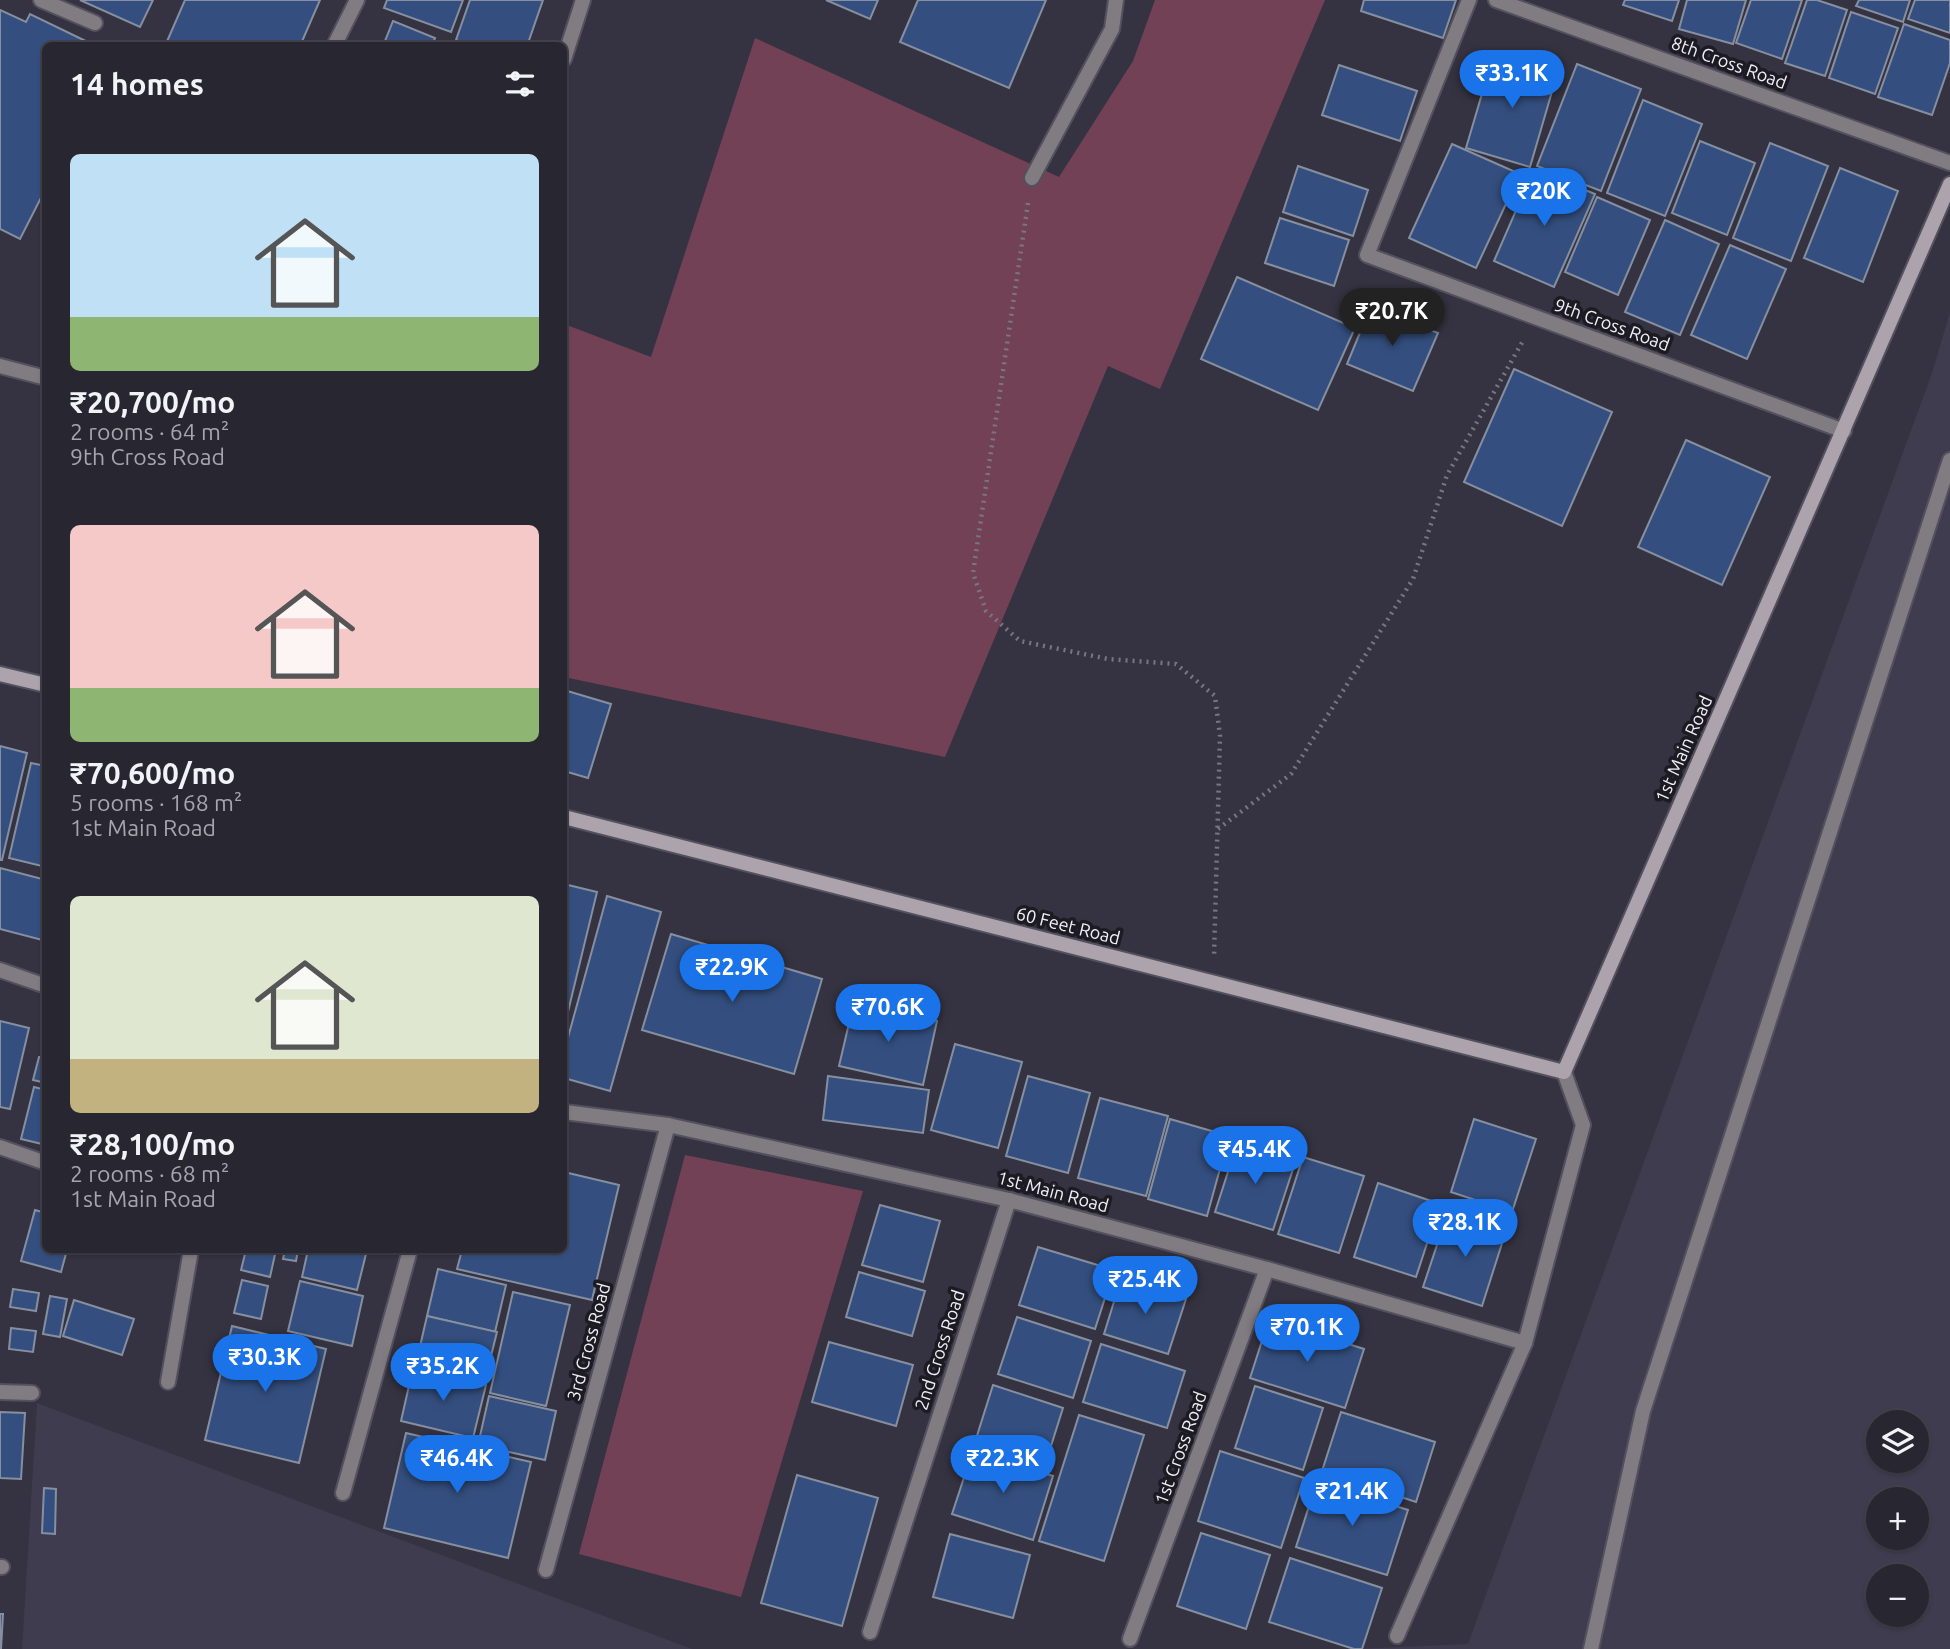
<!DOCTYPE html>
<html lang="en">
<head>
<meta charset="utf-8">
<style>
	:root { --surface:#282631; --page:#34323d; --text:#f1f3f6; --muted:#a5a5ab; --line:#44434d; --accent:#1a73e8 }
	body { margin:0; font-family:Ubuntu,sans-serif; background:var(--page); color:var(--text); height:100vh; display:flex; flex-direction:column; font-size:26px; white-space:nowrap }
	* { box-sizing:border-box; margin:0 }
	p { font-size:23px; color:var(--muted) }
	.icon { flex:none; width:38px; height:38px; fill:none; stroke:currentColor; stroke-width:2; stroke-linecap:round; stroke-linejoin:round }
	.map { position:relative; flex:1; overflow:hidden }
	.details { position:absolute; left:42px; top:42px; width:525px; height:1211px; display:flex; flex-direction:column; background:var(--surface); border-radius:10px; box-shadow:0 2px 5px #0004,0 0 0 2px var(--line) }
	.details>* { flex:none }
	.buttons { position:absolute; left:1866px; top:1410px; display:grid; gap:14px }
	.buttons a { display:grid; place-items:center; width:63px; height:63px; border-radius:50%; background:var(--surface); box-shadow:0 2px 5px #0004,0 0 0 2px var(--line); font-size:35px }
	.price { position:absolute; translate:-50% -60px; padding:0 16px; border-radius:24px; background:var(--accent); color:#fff; font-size:23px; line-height:46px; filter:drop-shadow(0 2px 4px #0008) }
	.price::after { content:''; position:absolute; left:50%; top:42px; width:21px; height:16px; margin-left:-10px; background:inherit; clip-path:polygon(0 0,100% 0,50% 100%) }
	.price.on { background:#222; color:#fff }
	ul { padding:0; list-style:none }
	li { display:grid; align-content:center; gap:14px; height:371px; padding:0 28px }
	li span { display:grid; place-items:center; height:217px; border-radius:10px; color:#555 }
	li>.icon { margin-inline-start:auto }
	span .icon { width:126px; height:126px; fill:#fffc; stroke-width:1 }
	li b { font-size:30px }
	h2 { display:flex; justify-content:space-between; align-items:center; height:84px; padding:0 28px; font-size:30px }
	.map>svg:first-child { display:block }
</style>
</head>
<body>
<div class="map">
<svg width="1950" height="1649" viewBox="0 0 1950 1649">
	<rect width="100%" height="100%" fill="#353341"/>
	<g fill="#3f3c4f" fill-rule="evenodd">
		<path d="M1950 312V1649H1355L1468 1644 1932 373ZM1878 1423H1916V1461H1878ZM1878 1500H1916V1538H1878ZM1878 1577H1916V1615H1878Z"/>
		<polygon points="37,1403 692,1649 22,1649"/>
	</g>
	<g fill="#734156">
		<polygon points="1155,0 1325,0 1160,389 1108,366 945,757 564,677 564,324 651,357 755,38 1059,177 1133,61"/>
		<polygon points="685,1155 863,1191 741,1597 579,1554"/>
	</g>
	<g fill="#344f7f" stroke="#868f9f" stroke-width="2">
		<polygon points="80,0 153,0 140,27"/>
		<polygon points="185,0 320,0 300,46 165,46"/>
		<polygon points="387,0 463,0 451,32 384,8"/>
		<polygon points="470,0 543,0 527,46 471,46 456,40"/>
		<polygon points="826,0 878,0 870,19"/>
		<polygon points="918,0 1046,0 1009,88 900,42"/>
		<polygon points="1364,0 1456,0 1443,38 1361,11"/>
		<polygon points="1625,0 1679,0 1672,21 1623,5"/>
		<polygon points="1687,0 1746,0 1733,44 1679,29"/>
		<polygon points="1751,0 1802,0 1782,59 1736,43"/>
		<polygon points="1807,0 1817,0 1847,10 1825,76 1785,63"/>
		<polygon points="1859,0 1910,0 1903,22 1856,6"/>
		<polygon points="1915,0 1950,0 1950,33 1908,19"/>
		<polygon points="0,10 26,22 30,14 96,46 46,46 46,188 20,239 0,229"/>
		<polygon points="1851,12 1898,28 1875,94 1829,78"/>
		<polygon points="393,21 435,38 432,46 383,46"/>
		<polygon points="1904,24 1950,40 1950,63 1932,115 1878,97"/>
		<polygon points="1494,53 1558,71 1530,167 1466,148"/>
		<polygon points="1577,64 1641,89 1601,191 1537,166"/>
		<polygon points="1339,65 1417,91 1400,141 1322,115"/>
		<polygon points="1643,100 1702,124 1665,216 1607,193"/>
		<polygon points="1700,141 1755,163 1727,235 1672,213"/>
		<polygon points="1770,143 1828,166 1791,261 1733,238"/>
		<polygon points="1452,144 1520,174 1476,268 1409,238"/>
		<polygon points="1298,166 1368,190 1353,236 1283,212"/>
		<polygon points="1840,168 1898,191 1863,282 1804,258"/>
		<polygon points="1534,169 1595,194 1554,287 1494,261"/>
		<polygon points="1597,197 1650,220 1618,295 1565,272"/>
		<polygon points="1280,218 1349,240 1334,286 1265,263"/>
		<polygon points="1665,220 1719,244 1680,335 1625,312"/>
		<polygon points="1730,245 1786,269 1747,359 1691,335"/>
		<polygon points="1237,277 1355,328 1318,410 1201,359"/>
		<polygon points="1371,306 1438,333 1413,391 1347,364"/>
		<polygon points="1514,369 1612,412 1562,526 1464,482"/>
		<polygon points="1686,440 1770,477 1722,585 1638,547"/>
		<polygon points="564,690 611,704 588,778 564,771"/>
		<polygon points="0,746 27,753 2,860 0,860"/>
		<polygon points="31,763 46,766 46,867 9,858"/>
		<polygon points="0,868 46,880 46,941 0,929"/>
		<polygon points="564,884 597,892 566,1020 564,1019"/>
		<polygon points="607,896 661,912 610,1091 564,1078 564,1052"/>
		<polygon points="671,934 822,979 794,1074 642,1030"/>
		<polygon points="854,1002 937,1021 923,1085 839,1066"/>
		<polygon points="0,1021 29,1028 10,1109 0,1107"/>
		<polygon points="955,1044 1022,1062 998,1148 931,1130"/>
		<polygon points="39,1057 46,1058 46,1083 33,1080"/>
		<polygon points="828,1076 929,1090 923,1133 823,1120"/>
		<polygon points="1028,1076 1090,1093 1068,1173 1006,1156"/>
		<polygon points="34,1087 46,1090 46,1145 21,1139"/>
		<polygon points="1100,1098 1168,1116 1146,1196 1078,1178"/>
		<polygon points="1170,1119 1229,1136 1207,1216 1148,1199"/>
		<polygon points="1474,1119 1536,1139 1512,1212 1451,1192"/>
		<polygon points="1238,1141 1296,1160 1273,1230 1215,1212"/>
		<polygon points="1303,1157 1364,1176 1339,1253 1278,1234"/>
		<polygon points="564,1172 619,1185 592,1300 457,1269 462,1250 564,1250"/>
		<polygon points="1378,1183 1440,1204 1416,1277 1354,1257"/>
		<polygon points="880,1205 940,1221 923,1282 862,1265"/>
		<polygon points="35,1210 46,1213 46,1250 67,1250 61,1272 21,1261"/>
		<polygon points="1448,1212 1506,1231 1482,1306 1423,1287"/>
		<polygon points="1038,1247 1114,1270 1095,1329 1019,1305"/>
		<polygon points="246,1250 276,1250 270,1277 241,1270"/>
		<polygon points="285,1250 298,1250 296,1261 283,1259"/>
		<polygon points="308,1250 367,1250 357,1290 302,1277"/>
		<polygon points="438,1269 506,1285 495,1332 427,1316"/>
		<polygon points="859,1272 925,1291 912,1336 846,1317"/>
		<polygon points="1121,1279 1186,1299 1168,1354 1104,1334"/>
		<polygon points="242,1280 268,1286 261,1319 234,1313"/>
		<polygon points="300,1281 363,1296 352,1346 288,1331"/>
		<polygon points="13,1289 39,1293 36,1311 10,1307"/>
		<polygon points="513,1292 570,1305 546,1406 490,1393"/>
		<polygon points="50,1296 67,1299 60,1337 43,1334"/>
		<polygon points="74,1300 134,1319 122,1355 63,1336"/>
		<polygon points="427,1316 497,1332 485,1380 416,1364"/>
		<polygon points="1017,1317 1091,1341 1073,1398 998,1374"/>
		<polygon points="1269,1319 1364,1349 1345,1408 1250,1378"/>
		<polygon points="232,1326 326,1349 299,1463 205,1440"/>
		<polygon points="11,1328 36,1331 33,1352 9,1349"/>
		<polygon points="829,1342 913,1365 896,1426 812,1402"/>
		<polygon points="1101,1344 1185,1371 1167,1428 1083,1402"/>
		<polygon points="413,1368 486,1385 473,1438 401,1421"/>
		<polygon points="993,1385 1063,1408 1045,1465 975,1442"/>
		<polygon points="1255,1386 1323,1408 1303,1470 1235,1448"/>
		<polygon points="489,1396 556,1411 545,1460 478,1445"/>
		<polygon points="0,1412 25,1413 21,1479 0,1478"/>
		<polygon points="1341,1412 1435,1442 1416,1502 1322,1471"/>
		<polygon points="1079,1415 1144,1435 1104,1561 1039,1541"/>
		<polygon points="406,1433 531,1462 508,1558 384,1528"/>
		<polygon points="973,1450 1053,1476 1033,1540 952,1514"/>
		<polygon points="1220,1451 1304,1478 1281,1548 1198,1521"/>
		<polygon points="797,1475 878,1498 842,1626 761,1603"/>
		<polygon points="1317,1481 1408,1510 1387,1575 1296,1547"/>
		<polygon points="44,1488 56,1489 55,1534 42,1533"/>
		<polygon points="1201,1533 1270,1555 1246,1629 1177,1606"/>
		<polygon points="950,1534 1030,1555 1013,1618 933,1597"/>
		<polygon points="1290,1558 1382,1588 1362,1649 1354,1649 1269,1622"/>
		<polygon points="0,1614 3,1614 1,1649 0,1649"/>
	</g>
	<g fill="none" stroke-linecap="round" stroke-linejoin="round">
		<defs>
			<g id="lane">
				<polyline points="41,0 95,23"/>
				<polyline points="1591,1649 1643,1411 1950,460"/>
			</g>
			<g id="street">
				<polyline points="1469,0 1367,255 1844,431"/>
				<polyline points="1496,0 1950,163"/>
				<polyline points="334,46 357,0"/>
				<polyline points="564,59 583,0"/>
				<polyline points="1032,178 1112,29 1116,0"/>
				<polyline points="0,366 46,378"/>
				<polyline points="0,970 46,986"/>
				<polyline points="564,1112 668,1125 1009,1200 1267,1269 1525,1343"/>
				<polyline points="0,1147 46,1163"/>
				<polyline points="168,1382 191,1250"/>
				<polyline points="0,1392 32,1393"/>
				<polyline points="343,1493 410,1250"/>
				<polyline points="0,1567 2,1567"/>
				<polyline points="546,1570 668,1125"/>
				<polyline points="870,1632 1009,1200"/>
				<polyline points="1397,1636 1525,1343 1583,1125 1564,1072"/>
				<polyline points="1130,1639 1267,1269"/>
			</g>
			<g id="secondary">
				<polyline points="0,674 46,685"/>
				<polyline points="564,817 1564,1072 1950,184"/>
			</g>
		</defs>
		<use href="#lane" stroke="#53515e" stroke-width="18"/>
		<use href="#street" stroke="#53515e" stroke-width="18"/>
		<use href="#secondary" stroke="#53515e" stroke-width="18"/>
		<g stroke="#787682" stroke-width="4.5" stroke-dasharray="2 5" stroke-linecap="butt">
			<polyline points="1028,203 973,573 986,611 1020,641 1108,659 1176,664 1215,696 1220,736 1214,957"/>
			<polyline points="1218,829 1291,774 1413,579 1447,475 1524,339"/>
		</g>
		<use href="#lane" stroke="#817b82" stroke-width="14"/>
		<use href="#street" stroke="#817b82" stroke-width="14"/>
		<use href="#secondary" stroke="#aca3ad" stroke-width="14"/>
	</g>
	<g text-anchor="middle" stroke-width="7" stroke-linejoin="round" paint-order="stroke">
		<g font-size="18" fill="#f1eff9" stroke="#1d1b22">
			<text transform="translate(1729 63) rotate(20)" y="6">8th Cross Road</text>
			<text transform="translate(1612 325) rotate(20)" y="6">9th Cross Road</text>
			<text transform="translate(1684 749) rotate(-66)" y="6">1st Main Road</text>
			<text transform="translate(1068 926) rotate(14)" y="6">60 Feet Road</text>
			<text transform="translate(1053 1192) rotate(15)" y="6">1st Main Road</text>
			<text transform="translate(589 1342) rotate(-75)" y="6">3rd Cross Road</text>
			<text transform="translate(940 1350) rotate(-72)" y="6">2nd Cross Road</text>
			<text transform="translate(1181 1448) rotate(-70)" y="6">1st Cross Road</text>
		</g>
	</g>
</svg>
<div class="buttons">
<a><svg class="icon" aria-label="layers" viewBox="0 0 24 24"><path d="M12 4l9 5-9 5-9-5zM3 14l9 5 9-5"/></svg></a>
<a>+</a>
<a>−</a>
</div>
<b class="price" style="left:1512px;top:110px">₹33.1K</b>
<b class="price" style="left:1544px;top:228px">₹20K</b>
<b class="price on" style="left:1392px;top:348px">₹20.7K</b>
<b class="price" style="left:732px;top:1004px">₹22.9K</b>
<b class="price" style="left:888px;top:1044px">₹70.6K</b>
<b class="price" style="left:1255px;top:1186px">₹45.4K</b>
<b class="price" style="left:1465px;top:1259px">₹28.1K</b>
<b class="price" style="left:1145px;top:1316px">₹25.4K</b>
<b class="price" style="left:1307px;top:1364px">₹70.1K</b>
<b class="price" style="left:265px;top:1394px">₹30.3K</b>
<b class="price" style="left:443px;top:1403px">₹35.2K</b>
<b class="price" style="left:457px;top:1495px">₹46.4K</b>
<b class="price" style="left:1003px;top:1495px">₹22.3K</b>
<b class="price" style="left:1352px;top:1528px">₹21.4K</b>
<section class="details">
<h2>14 homes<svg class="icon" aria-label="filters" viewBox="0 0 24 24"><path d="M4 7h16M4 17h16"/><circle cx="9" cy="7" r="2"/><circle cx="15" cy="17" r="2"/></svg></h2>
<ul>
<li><span style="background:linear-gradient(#bfe0f5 75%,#8fb573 0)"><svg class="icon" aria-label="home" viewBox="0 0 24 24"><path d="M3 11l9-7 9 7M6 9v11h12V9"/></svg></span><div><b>₹20,700/mo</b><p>2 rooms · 64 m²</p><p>9th Cross Road</p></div></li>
<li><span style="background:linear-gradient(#f6c9c9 75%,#8fb573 0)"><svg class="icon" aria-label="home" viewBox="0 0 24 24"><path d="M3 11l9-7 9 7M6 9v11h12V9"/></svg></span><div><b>₹70,600/mo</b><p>5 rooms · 168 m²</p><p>1st Main Road</p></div></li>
<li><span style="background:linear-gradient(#dfe7d0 75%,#c2b280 0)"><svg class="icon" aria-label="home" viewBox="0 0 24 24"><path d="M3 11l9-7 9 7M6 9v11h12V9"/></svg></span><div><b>₹28,100/mo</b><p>2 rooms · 68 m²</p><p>1st Main Road</p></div></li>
</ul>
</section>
</div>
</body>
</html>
